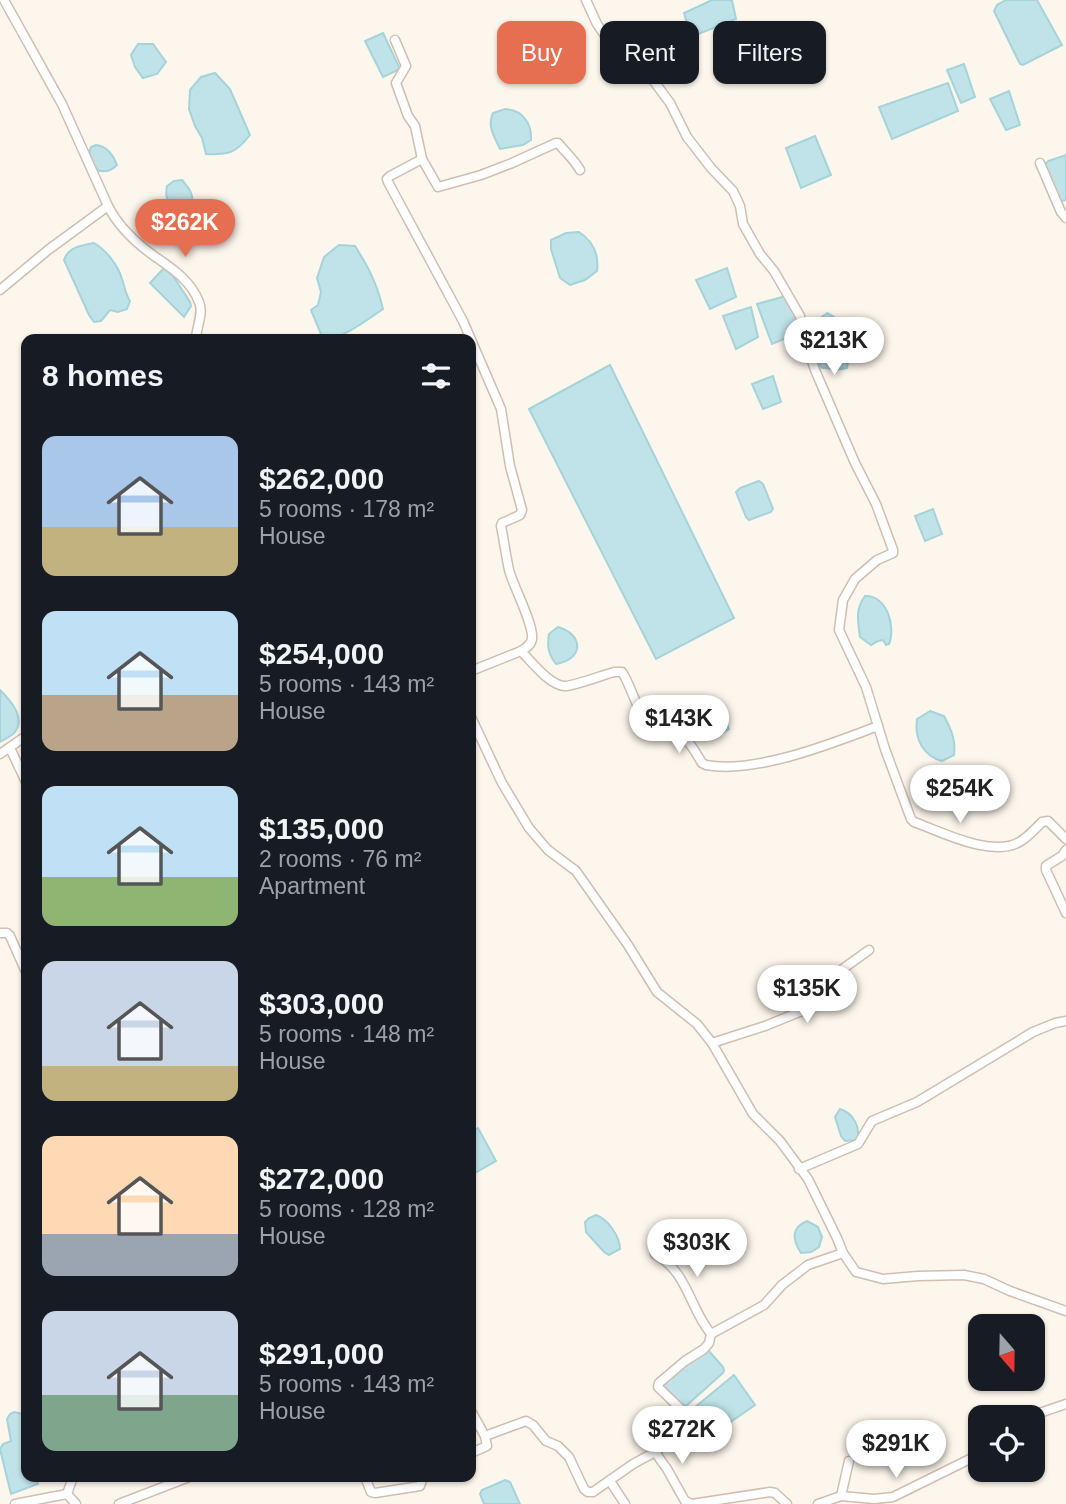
<!DOCTYPE html>
<html lang="en">
<head>
<meta charset="utf-8">
<style>
	:root { --surface:#171b24; --page:#20242c; --text:#f1f3f6; --muted:#9ea1a6; --accent:#e76f51 }
	body { margin:0; font-family:Helvetica,sans-serif; background:var(--page); color:var(--text); height:100vh; display:flex; flex-direction:column; font-size:26px; white-space:nowrap }
	* { box-sizing:border-box; margin:0 }
	p { font-size:23px; color:var(--muted) }
	.icon { flex:none; width:38px; height:38px; fill:none; stroke:currentColor; stroke-width:2; stroke-linecap:round; stroke-linejoin:round }
	.map { position:relative; flex:1; overflow:hidden }
	.sheet { position:absolute; left:21px; top:334px; width:455px; height:1148px; display:flex; flex-direction:column; background:var(--surface); border-radius:14px; box-shadow:0 2px 5px #0004 }
	.sheet>* { flex:none }
	.guide { position:absolute; left:497px; top:21px; width:464px; height:63px; display:flex; gap:14px }
	.needle { width:46px; rotate:160deg }
	.tools { position:absolute; left:968px; top:1314px; display:grid; gap:14px }
	.tools a { display:grid; place-items:center; width:77px; height:77px; border-radius:14px; background:var(--surface); box-shadow:0 2px 5px #0004; font-size:35px }
	.price { position:absolute; translate:-50% -60px; padding:0 16px; border-radius:24px; background:#fff; color:#222; font-size:23px; line-height:46px; filter:drop-shadow(0 2px 4px #0008) }
	.price::after { content:''; position:absolute; left:50%; top:42px; width:21px; height:16px; margin-left:-10px; background:inherit; clip-path:polygon(0 0,100% 0,50% 100%) }
	.price.active { background:var(--accent); color:#fff }
	ul { padding:0; list-style:none }
	li { display:flex; align-items:center; gap:21px; height:175px; padding:0 21px }
	li span { display:grid; place-items:center; flex:none; width:196px; height:140px; border-radius:14px; color:#555 }
	li>.icon { margin-inline-start:auto }
	span .icon { width:84px; height:84px; fill:#fffc; stroke-width:1 }
	li b { font-size:30px }
	h2 { display:flex; justify-content:space-between; align-items:center; height:84px; padding:0 21px; font-size:30px }
	.pill { padding:0 24px; border-radius:14px; background:var(--surface); box-shadow:0 2px 5px #0004; font-size:24px; line-height:63px }
	.pill.active { background:var(--accent); color:#fff }
	.map>svg:first-child { display:block }
</style>
</head>
<body>
<div class="map">
<svg width="1066" height="1504" viewBox="0 0 1066 1504">
	<rect width="100%" height="100%" fill="#fdf6ec"/>
	<g fill="#bfe3e8" stroke="#a5d3da" stroke-width="2">
		<polygon points="712,0 732,0 736,19 691,37 684,13"/>
		<polygon points="1006,0 1037,0 1062,45 1023,65 1020,64 994,11 997,5"/>
		<polygon points="383,33 400,69 383,77 365,41"/>
		<polygon points="138,44 153,44 166,62 157,74 143,78 135,67 131,55"/>
		<polygon points="964,64 975,97 961,103 947,70"/>
		<path d="M215 73 230 89 250 135C236 153 229 155 206 154L202 138 195 126 189 109 190 90 201 77Z"/>
		<polygon points="948,83 958,111 892,139 879,107"/>
		<polygon points="1009,91 1020,125 1006,130 990,99"/>
		<path d="M505 109C523 110 532 124 531 140L523 145 500 149C494 136 487 126 493 113Z"/>
		<polygon points="815,136 831,175 801,188 786,148"/>
		<path d="M96 145C107 146 114 156 117 165 111 171 105 173 97 170 93 163 87 156 91 147Z"/>
		<polygon points="1066,155 1066,200 1062,201 1059,199 1045,165 1048,161"/>
		<path d="M182 180C188 187 195 195 191 204L183 209H173C167 201 165 196 167 186L174 181Z"/>
		<path d="M579 232C593 241 599 255 597 271L585 280 570 285 560 278 551 249V240L566 233Z"/>
		<path d="M94 243C106 250 118 265 122 279 125 288 125 293 130 301L127 309 118 312 110 310 101 321 94 322 89 315 64 260C68 247 82 245 94 243Z"/>
		<path d="M339 245 355 246C369 268 377 284 383 309 368 319 342 340 323 339L311 310 318 305 321 292 317 278 324 257Z"/>
		<polygon points="164,268 173,276 190,302 191,306 184,317 150,283"/>
		<polygon points="727,268 736,297 710,309 696,280"/>
		<polygon points="786,296 803,331 772,344 757,304"/>
		<polygon points="751,307 758,337 736,349 723,316"/>
		<path d="M827 313C850 324 852 345 847 368 838 371 832 368 822 368 814 357 806 338 814 325 817 320 823 316 827 313Z"/>
		<polygon points="610,365 734,618 656,659 529,409"/>
		<polygon points="773,376 781,402 763,409 752,384"/>
		<polygon points="759,481 763,484 773,509 771,512 749,520 746,517 736,492 740,488"/>
		<polygon points="933,509 942,534 925,541 915,516"/>
		<path d="M865 596C887 595 896 627 889 644L886 645 883 640 878 641 871 645 860 637C858 621 855 609 865 596Z"/>
		<path d="M558 627C583 634 585 659 556 664 548 654 547 646 549 634Z"/>
		<path d="M0 690C10 700 26 717 15 732 12 736 5 739 0 742Z"/>
		<polygon points="713,699 716,700 729,729 715,737 700,707"/>
		<path d="M930 711 944 716C951 729 956 740 954 755L942 761C923 756 914 738 917 719Z"/>
		<path d="M840 1109C853 1113 861 1127 857 1140L845 1141 841 1136 835 1117Z"/>
		<polygon points="478,1128 496,1161 475,1173 471,1166 471,1132"/>
		<path d="M596 1215C608 1219 620 1237 620 1249L609 1255 604 1252 586 1232 585 1222 589 1218Z"/>
		<path d="M807 1221 818 1227 822 1237 819 1247 811 1252 801 1253C792 1239 791 1228 807 1221Z"/>
		<polygon points="708,1350 723,1367 724,1370 723,1373 687,1405 683,1406 662,1387 662,1384 686,1362"/>
		<polygon points="734,1375 755,1405 716,1432 712,1433 695,1415 693,1411 694,1408"/>
		<polygon points="14,1412 23,1414 26,1418 26,1477 36,1477 38,1484 11,1494 0,1449 3,1444 11,1441 7,1419 10,1414"/>
		<polygon points="505,1480 510,1482 520,1504 484,1504 480,1494 482,1490"/>
	</g>
	<g fill="none" stroke-linecap="round" stroke-linejoin="round">
		<defs>
			<g id="minor">
				<path d="M586 0 597 24 617 53 632 52 633 53 670 103 687 137 711 168 733 191 740 206 743 224 760 254 774 271 800 316 808 349 815 370 855 463 876 504 893 550V553L877 560 855 579 843 600 839 630 866 687 885 749 911 819 914 822C942 832 993 859 1021 841 1029 836 1036 828 1042 822L1048 821 1066 839"/>
				<path d="M395 40 406 66 396 83 408 116 415 126 422 159 438 187 481 175 512 163 556 143H558C566 153 574 159 580 170"/>
				<path d="M422 159 390 176 387 179 388 182 463 321 501 409 510 466 522 510 520 515 502 523 501 526C504 541 506 556 509 570 513 586 534 624 532 639 531 645 526 648 521 651L471 671"/>
				<polyline points="1040,163 1061,212 1066,218"/>
				<path d="M108 206C119 228 137 244 157 258 174 270 191 281 199 302 204 314 196 327 196 340"/>
				<polyline points="0,290 48,250 108,206 62,104 4,0"/>
				<path d="M521 651C531 661 550 686 565 686 574 686 603 675 614 672H622C632 687 635 708 647 721 661 736 668 730 682 737 690 741 697 755 702 763L706 765C755 774 831 744 878 726"/>
				<polyline points="471,717 502,783 529,828 548,850 576,871 628,945 657,992 697,1024 712,1043 753,1114 780,1141 808,1179 837,1238 843,1253 856,1272 883,1279 918,1276 964,1275 984,1279 1010,1291 1066,1311"/>
				<polyline points="10,748 26,782"/>
				<polyline points="0,754 26,736"/>
				<polyline points="1066,850 1062,856 1046,866 1046,870 1066,913"/>
				<polyline points="0,933 7,933 10,936 26,972"/>
				<polyline points="712,1043 765,1026 802,1011 814,1002 837,973 869,950"/>
				<polyline points="799,1169 858,1144 872,1121 917,1102 1033,1032 1055,1023 1066,1021"/>
				<path d="M655 1254C688 1272 689 1307 711 1334"/>
				<polyline points="471,1411 485,1436"/>
				<polyline points="1025,1418 1066,1404"/>
				<polyline points="655,1452 667,1469 685,1501 692,1504"/>
				<polyline points="471,1453 487,1446 485,1436 526,1421 533,1425 546,1441 558,1446 569,1457 584,1489 588,1492 593,1492 633,1464 655,1452 689,1425 691,1421 689,1417 658,1387 659,1383 685,1361 704,1349 709,1343 711,1334 764,1305 782,1285 808,1265 843,1253"/>
				<polyline points="365,1477 371,1492 375,1493 420,1486 423,1477"/>
				<polyline points="610,1481 625,1504"/>
				<polyline points="67,1494 73,1477"/>
				<polyline points="841,1496 849,1461"/>
				<polyline points="15,1504 67,1494 76,1504"/>
				<polyline points="119,1504 189,1477"/>
				<polyline points="692,1504 770,1492 775,1493 787,1504"/>
				<polyline points="818,1504 841,1496 874,1499 893,1497 980,1454"/>
			</g>
		</defs>
		<use href="#minor" stroke="#d1beb0" stroke-width="11"/>
		<use href="#minor" stroke="#fff" stroke-width="8"/>
	</g>
</svg>
<div class="tools">
<a><svg class="needle" viewBox="-14 -14 28 28"><path d="M0-13l5 13h-10z" fill="#e53935"/><path d="M0 13l5-13h-10z" fill="#9ea1a6"/></svg></a>
<a><svg class="icon" aria-label="locate" viewBox="0 0 24 24"><circle cx="12" cy="12" r="6"/><path d="M12 2v4M12 18v4M2 12h4M18 12h4"/></svg></a>
</div>
<b class="price active" style="left:185px;top:259px">$262K</b>
<b class="price" style="left:834px;top:377px">$213K</b>
<b class="price" style="left:679px;top:755px">$143K</b>
<b class="price" style="left:960px;top:825px">$254K</b>
<b class="price" style="left:807px;top:1025px">$135K</b>
<b class="price" style="left:697px;top:1279px">$303K</b>
<b class="price" style="left:682px;top:1466px">$272K</b>
<b class="price" style="left:896px;top:1480px">$291K</b>
<div class="guide">
<a class="pill active">Buy</a>
<a class="pill">Rent</a>
<a class="pill">Filters</a>
</div>
<section class="sheet">
<h2>8 homes<svg class="icon" aria-label="filters" viewBox="0 0 24 24"><path d="M4 7h16M4 17h16"/><circle cx="9" cy="7" r="2"/><circle cx="15" cy="17" r="2"/></svg></h2>
<ul>
<li><span style="background:linear-gradient(#a9c7e8 65%,#c2b280 0)"><svg class="icon" aria-label="home" viewBox="0 0 24 24"><path d="M3 11l9-7 9 7M6 9v11h12V9"/></svg></span><div><b>$262,000</b><p>5 rooms · 178 m²</p><p>House</p></div></li>
<li><span style="background:linear-gradient(#bfe0f5 60%,#b9a48a 0)"><svg class="icon" aria-label="home" viewBox="0 0 24 24"><path d="M3 11l9-7 9 7M6 9v11h12V9"/></svg></span><div><b>$254,000</b><p>5 rooms · 143 m²</p><p>House</p></div></li>
<li><span style="background:linear-gradient(#bfe0f5 65%,#8fb573 0)"><svg class="icon" aria-label="home" viewBox="0 0 24 24"><path d="M3 11l9-7 9 7M6 9v11h12V9"/></svg></span><div><b>$135,000</b><p>2 rooms · 76 m²</p><p>Apartment</p></div></li>
<li><span style="background:linear-gradient(#c9d6e8 75%,#c2b280 0)"><svg class="icon" aria-label="home" viewBox="0 0 24 24"><path d="M3 11l9-7 9 7M6 9v11h12V9"/></svg></span><div><b>$303,000</b><p>5 rooms · 148 m²</p><p>House</p></div></li>
<li><span style="background:linear-gradient(#ffd9b3 70%,#9aa5b1 0)"><svg class="icon" aria-label="home" viewBox="0 0 24 24"><path d="M3 11l9-7 9 7M6 9v11h12V9"/></svg></span><div><b>$272,000</b><p>5 rooms · 128 m²</p><p>House</p></div></li>
<li><span style="background:linear-gradient(#c9d6e8 60%,#7fa58c 0)"><svg class="icon" aria-label="home" viewBox="0 0 24 24"><path d="M3 11l9-7 9 7M6 9v11h12V9"/></svg></span><div><b>$291,000</b><p>5 rooms · 143 m²</p><p>House</p></div></li>
</ul>
</section>
</div>
</body>
</html>
